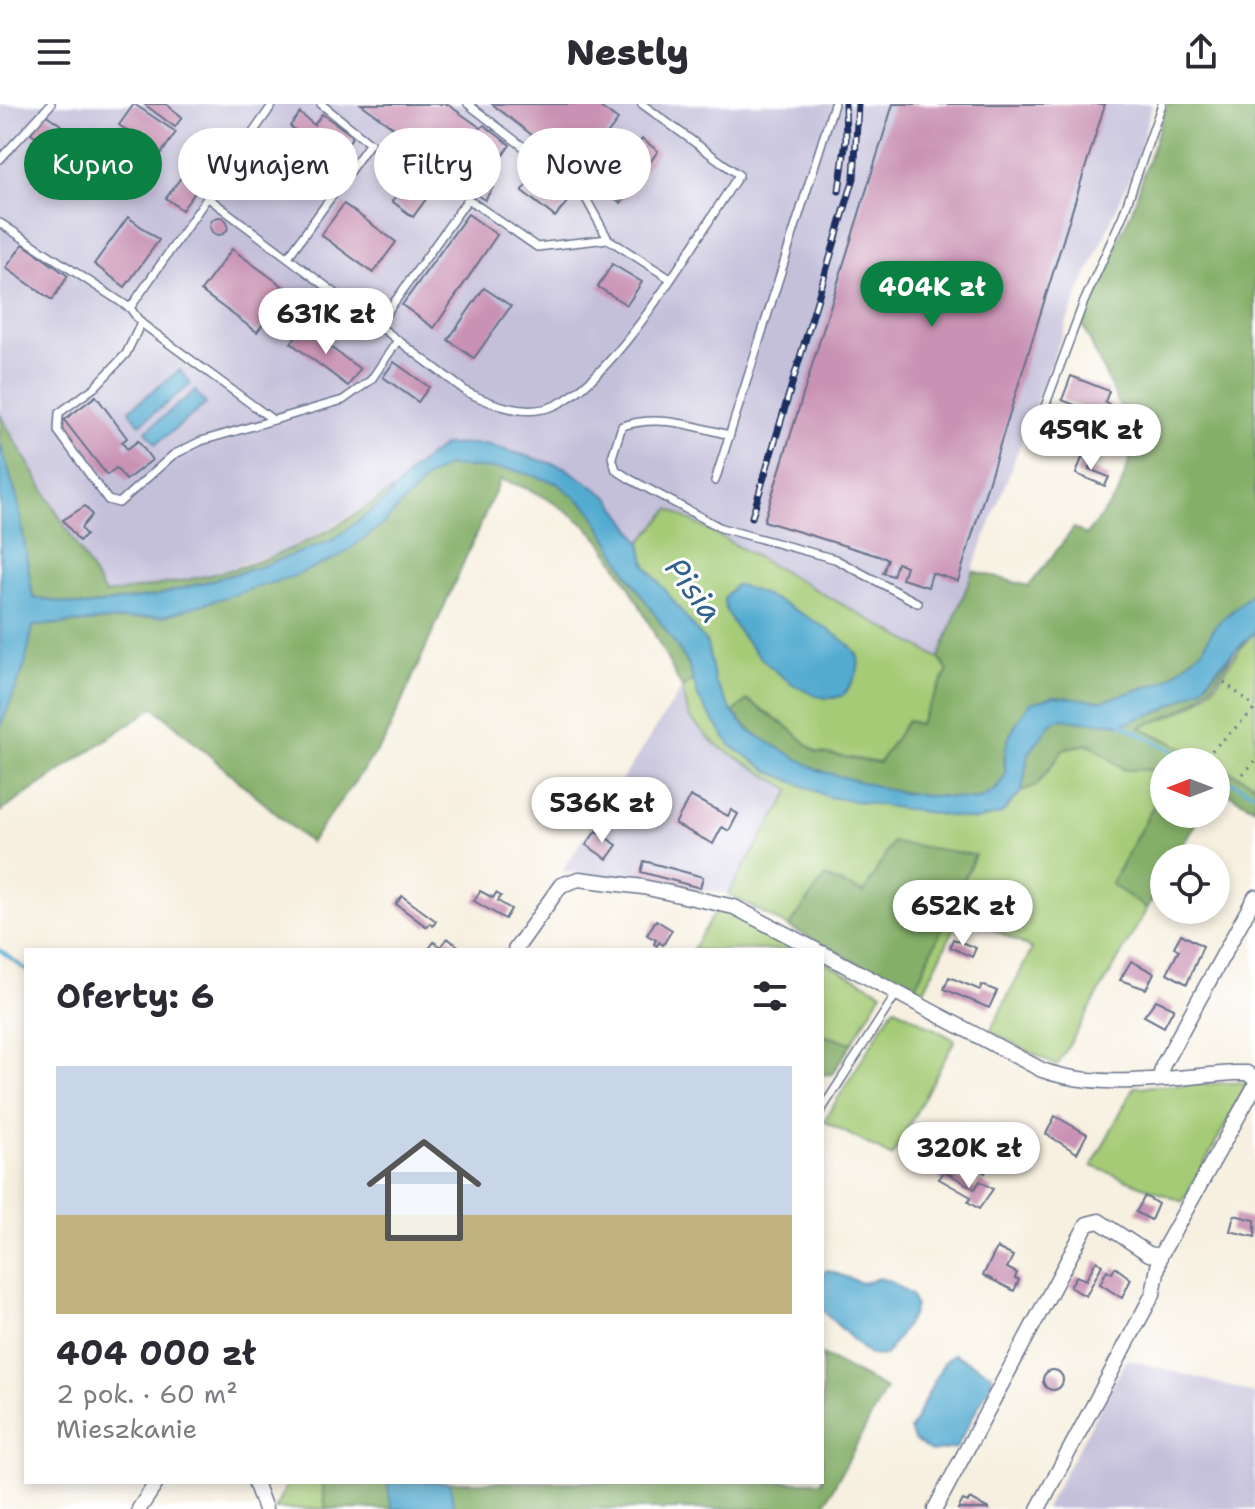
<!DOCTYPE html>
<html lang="pl">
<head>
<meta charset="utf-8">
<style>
	:root { --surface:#fff; --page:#f2f2f3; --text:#2b2b33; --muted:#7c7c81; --line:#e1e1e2; --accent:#0b8043 }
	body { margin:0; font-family:"Shantell Sans",sans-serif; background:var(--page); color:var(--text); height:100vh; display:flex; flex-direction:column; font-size:30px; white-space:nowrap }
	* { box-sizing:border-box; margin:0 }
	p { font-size:26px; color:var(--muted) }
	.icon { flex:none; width:44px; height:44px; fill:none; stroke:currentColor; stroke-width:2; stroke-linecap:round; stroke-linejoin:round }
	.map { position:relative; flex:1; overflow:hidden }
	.side { position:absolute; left:24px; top:844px; width:800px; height:536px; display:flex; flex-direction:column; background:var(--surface); border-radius:0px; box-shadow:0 4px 12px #0003 }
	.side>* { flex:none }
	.hud { position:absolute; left:24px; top:24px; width:800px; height:72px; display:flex; gap:16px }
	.needle { width:52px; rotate:270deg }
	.fabs { position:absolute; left:1150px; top:644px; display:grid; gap:16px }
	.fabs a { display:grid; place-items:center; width:80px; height:80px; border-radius:50%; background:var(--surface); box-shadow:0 4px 12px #0003; font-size:40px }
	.price { position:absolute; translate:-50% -68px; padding:0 18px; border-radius:28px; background:#fff; color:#222; font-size:26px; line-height:52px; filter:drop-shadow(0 2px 4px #0008) }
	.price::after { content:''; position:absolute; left:50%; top:48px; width:24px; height:18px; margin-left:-12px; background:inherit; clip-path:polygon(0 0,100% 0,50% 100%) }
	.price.selected { background:var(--accent); color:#fff }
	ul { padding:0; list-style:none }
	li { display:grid; align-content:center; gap:16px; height:424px; padding:0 32px }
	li+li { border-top:2px solid var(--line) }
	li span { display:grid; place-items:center; height:248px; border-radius:0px; color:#555 }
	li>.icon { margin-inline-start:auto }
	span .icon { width:144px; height:144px; fill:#fffc; stroke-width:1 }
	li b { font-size:34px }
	h2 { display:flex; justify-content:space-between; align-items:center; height:96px; padding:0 32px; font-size:34px }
	.tag { padding:0 28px; border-radius:36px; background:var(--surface); box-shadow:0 4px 12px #0003; font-size:28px; line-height:72px }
	.tag.selected { background:var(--accent); color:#fff }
	header { display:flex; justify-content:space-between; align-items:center; height:104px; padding:0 32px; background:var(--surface); font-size:36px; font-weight:800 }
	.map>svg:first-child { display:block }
</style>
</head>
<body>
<header><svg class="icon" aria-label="menu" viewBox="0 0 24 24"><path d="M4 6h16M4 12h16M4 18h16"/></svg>Nestly<svg class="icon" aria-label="share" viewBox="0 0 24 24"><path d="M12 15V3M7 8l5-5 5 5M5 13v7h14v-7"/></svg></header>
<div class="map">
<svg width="1255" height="1405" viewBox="0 0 1255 1405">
	<rect width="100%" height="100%" fill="#fff"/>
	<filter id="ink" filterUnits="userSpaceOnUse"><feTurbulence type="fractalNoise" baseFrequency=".0125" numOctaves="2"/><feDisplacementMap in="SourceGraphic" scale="16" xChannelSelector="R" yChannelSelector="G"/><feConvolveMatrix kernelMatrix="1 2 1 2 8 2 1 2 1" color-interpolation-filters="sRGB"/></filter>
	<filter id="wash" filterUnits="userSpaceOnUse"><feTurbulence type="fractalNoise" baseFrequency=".006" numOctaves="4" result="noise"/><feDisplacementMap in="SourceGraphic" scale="32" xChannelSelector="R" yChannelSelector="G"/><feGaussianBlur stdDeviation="1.8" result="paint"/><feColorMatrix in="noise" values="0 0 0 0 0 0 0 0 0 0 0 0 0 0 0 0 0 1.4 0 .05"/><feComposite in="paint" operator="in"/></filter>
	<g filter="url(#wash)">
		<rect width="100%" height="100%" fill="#f7f0e0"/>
		<g fill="#c5c0da">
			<polygon points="0,0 1152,0 1137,57 1067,218 939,554 670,405 641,439 610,394 564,363 413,365 393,386 296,443 193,476 105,490 0,311"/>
			<polygon points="682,584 689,613 715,640 792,686 728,790 562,767"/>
			<polygon points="1127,1255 1255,1289 1255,1405 1045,1405"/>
		</g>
		<g fill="#a5cb76" stroke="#607d6a" stroke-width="2">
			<polygon points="670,405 939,554 948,567 919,620 907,617 879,659 816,649 789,624 748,596 733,609 715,578 707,540 646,462 639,440"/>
			<path d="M1255 528V680L1139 623C1163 615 1189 607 1208 589 1225 572 1233 548 1255 528Z"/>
			<polygon points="693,576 699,595 731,642 975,716 1001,710 1022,687 1037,681 1065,644 1090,640 1125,666 1164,666 1164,683 1111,779 1147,805 1057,962 990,927 1032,845 962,809 921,892 913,888 975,751 864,789 825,774 789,823 728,790 791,686 715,640 689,613 682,584"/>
			<polygon points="719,802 804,846 692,846"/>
			<polygon points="822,856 882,888 852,939 822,931"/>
			<polygon points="894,903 955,936 892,1053 824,1017"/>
			<polygon points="1249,978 1183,1098 1092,1062 1134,983"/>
			<polygon points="288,1378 322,1378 326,1405 275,1405"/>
		</g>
		<g fill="#84af67" stroke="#506f62" stroke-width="2">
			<path d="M1167 0H1255V487L1215 522 1203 545 1166 577 1102 598 1054 592 1003 655 1006 669C1000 681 994 689 981 694 972 698 956 694 945 693 872 687 784 666 733 609L747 596 789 624 816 648 879 659 907 617 919 620 948 567 939 554 973 467 1029 482 1074 424 1086 431 1118 390 1136 338 1083 222 1087 205 1132 106Z"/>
			<path d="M0 311 105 490C170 480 236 470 297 442 331 427 362 406 393 386L388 395 333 436 256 464 155 492 84 502 33 494 18 398 0 338Z"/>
			<path d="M447 362C495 362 562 365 593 409 609 433 620 460 636 483 656 513 683 541 693 576L682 584C657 537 634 485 604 442 584 413 533 383 500 376L385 636 310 739 154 603 0 708V624L25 561 33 522 164 512 382 421 427 374Z"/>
			<path d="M1236 545C1204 596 1197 603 1140 623L1211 658H1164V666H1125L1090 640 1065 644 1037 681 1022 687 1028 651 1051 619 1061 615 1122 620 1163 606 1202 584Z"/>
			<polygon points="1216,661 1255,680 1255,704 1216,683"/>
			<polygon points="1164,683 1164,710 1201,710 1175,754 1164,754 1164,774 1147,805 1111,780"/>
			<polygon points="892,738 975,751 913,888 789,823 825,773 864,789"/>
			<polygon points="822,931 852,939 832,970 822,971"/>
			<polygon points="822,1251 886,1285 822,1405 326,1405 322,1378 822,1378"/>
		</g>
		<g fill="#53abd0" stroke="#376d97" stroke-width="2">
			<polygon points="180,266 191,280 140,320 129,306"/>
			<polygon points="195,287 206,300 156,340 146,327"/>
			<path d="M0 338 18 398 33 494 84 502 155 492 256 464 333 436 387 395 413 365 444 341 485 340 564 363 610 394 641 439 646 462 707 540 715 578 733 609 749 627 820 667 902 689 978 696 998 684 1006 669C1000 640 1014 622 1030 599L1054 592 1102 597 1166 577 1203 545 1215 522 1255 487V528L1219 562 1202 584 1163 606 1122 620 1061 615 1051 619 1028 651 1022 687 1001 710 975 716 829 693 771 668 731 642 699 595 688 559 634 480 590 405 557 379 514 366 447 362 427 374 382 421 339 453 294 472 164 512 33 522 25 561 0 624Z"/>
			<path d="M735 481C757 483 848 531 857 551 863 565 851 581 843 591 807 611 724 527 724 494Z"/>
			<polygon points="827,1166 862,1179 879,1174 889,1177 911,1191 915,1202 912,1212 885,1252 869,1251 827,1211 822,1204 822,1170"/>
			<polygon points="954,1250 992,1270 992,1277 956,1344 931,1348 914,1336 910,1326 944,1258"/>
			<polygon points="387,1378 450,1378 454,1405 392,1405"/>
		</g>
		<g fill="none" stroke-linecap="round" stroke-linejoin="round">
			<g stroke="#53abd0" stroke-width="4">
				<polyline points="1121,615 1122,620 1193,658"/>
				<polyline points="1216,670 1255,690"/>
				<polyline points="0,846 26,866"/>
			</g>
		</g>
		<g id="blocks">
			<g fill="#c992b4">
				<polygon points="134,0 176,28 161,50 119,21"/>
				<polygon points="144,0 166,0 182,13 175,23"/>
				<polygon points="361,0 447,0 481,24 484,21 510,41 490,70 484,66 481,70 495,80 485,96 462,81 474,64 460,52 449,64"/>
				<polygon points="492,0 596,0 618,16 579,67 574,63 571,68 561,60 564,56"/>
				<polygon points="893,0 1105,0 958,477 932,469 928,483 902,475 906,462 897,459 893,472 883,469 888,455 764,417"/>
				<polygon points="300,9 314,21 322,10 353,32 335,58 290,22"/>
				<polygon points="45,10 71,28 45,64 29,52 41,36 31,29"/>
				<polygon points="642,35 658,47 621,99 602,85"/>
				<polygon points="393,50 436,81 413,113 392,97 400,87 377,71"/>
				<polygon points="191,60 207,72 182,106 166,94"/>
				<polygon points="537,67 571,93 555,113 522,87"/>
				<polygon points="344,100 396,138 373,169 321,131"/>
				<polygon points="468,110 497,131 434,224 402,201"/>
				<polygon points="128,113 159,136 125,183 94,160"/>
				<circle cx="219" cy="122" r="9"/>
				<polygon points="23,140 68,172 52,196 6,164"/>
				<polygon points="232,145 288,186 257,228 201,187"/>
				<polygon points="612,160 642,178 627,201 598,183"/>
				<polygon points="484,184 511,202 474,254 448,236"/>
				<polygon points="303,223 360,265 348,282 291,239"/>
				<polygon points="394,258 429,283 418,298 383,273"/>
				<polygon points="1071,272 1109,287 1105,298 1110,301 1105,313 1062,296"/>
				<polygon points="96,292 127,334 122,338 127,345 138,337 152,356 126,376 116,364 107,371 64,316"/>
				<polygon points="1083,351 1093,355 1089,365 1109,373 1105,382 1076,370"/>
				<polygon points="85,402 92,411 81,424 86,431 79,437 63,416"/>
				<polygon points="690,692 728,712 731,706 738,710 729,727 722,723 713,740 675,720"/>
				<polygon points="596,727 617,741 607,755 586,741"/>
				<polygon points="644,757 703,773 700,784 641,768"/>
				<polygon points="480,787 493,794 496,789 501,792 498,797 511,805 505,815 474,797"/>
				<polygon points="402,792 436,817 433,822 430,819 427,823 396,800"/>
				<polygon points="656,816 672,826 663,841 659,838 657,842 654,840 656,836 647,831"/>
				<polygon points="1181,830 1203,842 1187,880 1167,869 1179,846 1174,843"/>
				<polygon points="447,834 464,846 428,846 434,838 440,843"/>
				<polygon points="953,835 976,844 972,853 950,843"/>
				<polygon points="1131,857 1154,869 1146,885 1120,876"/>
				<polygon points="949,873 980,886 982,881 997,887 989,904 944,885"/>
				<polygon points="1156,896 1174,904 1164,923 1144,912"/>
				<polygon points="1055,1012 1087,1030 1077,1049 1046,1030"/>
				<polygon points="980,1028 1002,1040 985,1069 973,1062 981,1049 972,1044"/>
				<polygon points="944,1067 975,1085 980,1077 993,1085 979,1105 968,1098 971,1093 939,1075"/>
				<polygon points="1145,1092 1158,1100 1151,1116 1136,1108"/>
				<polygon points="1234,1111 1255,1116 1255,1133 1230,1127"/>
				<polygon points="997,1144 1013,1152 1007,1164 1017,1169 1015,1174 1019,1176 1014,1187 983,1171"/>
				<polygon points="1096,1157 1102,1161 1086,1192 1070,1183 1076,1172 1086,1176"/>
				<polygon points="1115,1163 1131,1175 1122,1194 1100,1180 1107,1166 1112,1169"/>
				<circle cx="1053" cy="1276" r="10"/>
				<polygon points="970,1395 989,1405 958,1405 963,1396 968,1398"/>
			</g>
		</g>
	</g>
	<g filter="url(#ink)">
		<use href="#blocks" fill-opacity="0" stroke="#68738c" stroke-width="2"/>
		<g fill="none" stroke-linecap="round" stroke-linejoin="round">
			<defs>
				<g id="service">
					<polyline points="468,0 583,89 608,135 669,174"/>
					<polyline points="0,55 51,0"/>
					<path d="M207 93 467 288C493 301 527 314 556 301 620 271 697 132 739 71L642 0"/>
					<polyline points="0,119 130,204 141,219 273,316"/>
					<polyline points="288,153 370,39 321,0"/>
					<polyline points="130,204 273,0"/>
					<polyline points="141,219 126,250 95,283 59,309 58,327 108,396 119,399 173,351 201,337 343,296 371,276 398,236"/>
					<polyline points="378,221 468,95 537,143 608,135"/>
					<polyline points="1037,324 1083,200 1123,111 1162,0"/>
					<path d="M730 331C692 322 660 310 622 322L612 353 616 366 630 375 721 424 835 455 918 499"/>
					<polyline points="715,377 834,0"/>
					<polyline points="822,1005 897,889"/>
				</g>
				<g id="minor">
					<polyline points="515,846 561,781 579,775 643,783 734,803 816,846"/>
					<path d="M822 849 1042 966C1101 987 1173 973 1235 969H1247L1255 975"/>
					<polyline points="1160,974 1163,961 1255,793"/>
					<polyline points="1160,1152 1255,982"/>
					<polyline points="255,1378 265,1405"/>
					<polyline points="139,1405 157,1378"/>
					<polyline points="935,1405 1087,1120 1099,1117 1149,1150 1160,1152"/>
					<polyline points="1038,1405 1153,1190 1160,1152"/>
				</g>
			</defs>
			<use href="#service" stroke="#68738c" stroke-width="10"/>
			<use href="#minor" stroke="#68738c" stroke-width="17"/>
			<g stroke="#68738c" stroke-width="3" stroke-dasharray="2 6" stroke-linecap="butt">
				<polyline points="1224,578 1255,603"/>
				<polyline points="1206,652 1255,605"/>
				<polyline points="1243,670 1255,657"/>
			</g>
			<use href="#service" stroke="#fff" stroke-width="7"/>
			<use href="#minor" stroke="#fff" stroke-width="14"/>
			<defs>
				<g id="rail">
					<polyline points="839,87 846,36 845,0"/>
					<polyline points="752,413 854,74 858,0"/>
				</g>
			</defs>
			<use href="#rail" stroke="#1b2f5e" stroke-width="7"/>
			<use href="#rail" stroke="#fff" stroke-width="4" stroke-dasharray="12" stroke-linecap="butt"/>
		</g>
	</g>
	<g text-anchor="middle" stroke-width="6" stroke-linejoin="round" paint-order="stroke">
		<g font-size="32" font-style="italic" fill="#31618c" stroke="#fff">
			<text transform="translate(694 486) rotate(53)" y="11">Pisia</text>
		</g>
	</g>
</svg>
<div class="fabs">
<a><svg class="needle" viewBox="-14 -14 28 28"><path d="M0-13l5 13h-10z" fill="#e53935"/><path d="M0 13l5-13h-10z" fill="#7c7c81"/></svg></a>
<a><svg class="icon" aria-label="locate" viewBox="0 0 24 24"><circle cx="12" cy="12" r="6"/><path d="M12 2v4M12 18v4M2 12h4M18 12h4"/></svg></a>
</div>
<b class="price selected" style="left:932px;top:225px">404K zł</b>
<b class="price" style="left:326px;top:252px">631K zł</b>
<b class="price" style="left:1091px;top:368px">459K zł</b>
<b class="price" style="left:602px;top:741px">536K zł</b>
<b class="price" style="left:963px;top:844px">652K zł</b>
<b class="price" style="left:969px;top:1086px">320K zł</b>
<div class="hud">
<a class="tag selected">Kupno</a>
<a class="tag">Wynajem</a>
<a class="tag">Filtry</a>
<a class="tag">Nowe</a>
</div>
<section class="side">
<h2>Oferty: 6<svg class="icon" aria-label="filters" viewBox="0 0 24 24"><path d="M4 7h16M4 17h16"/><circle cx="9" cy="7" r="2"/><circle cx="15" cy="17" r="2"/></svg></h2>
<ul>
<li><span style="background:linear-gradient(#c9d6e8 60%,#c2b280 0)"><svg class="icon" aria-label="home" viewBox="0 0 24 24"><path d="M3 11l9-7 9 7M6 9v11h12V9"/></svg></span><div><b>404 000 zł</b><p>2 pok. · 60 m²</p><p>Mieszkanie</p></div></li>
</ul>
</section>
</div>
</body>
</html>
